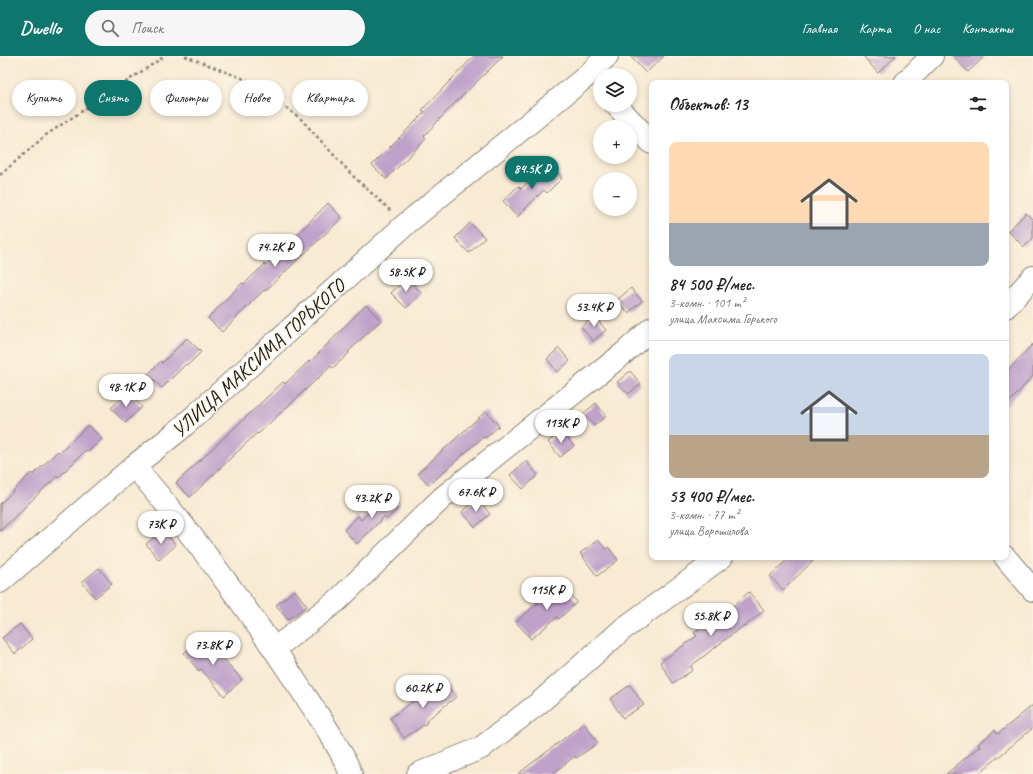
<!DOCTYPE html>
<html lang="ru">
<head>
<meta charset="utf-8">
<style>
	:root { --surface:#fff; --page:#f6f6f6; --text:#222; --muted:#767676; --line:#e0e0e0; --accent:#0f766e }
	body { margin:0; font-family:Caveat,sans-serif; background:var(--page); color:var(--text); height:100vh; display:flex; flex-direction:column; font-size:15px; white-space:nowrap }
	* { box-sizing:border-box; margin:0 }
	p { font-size:13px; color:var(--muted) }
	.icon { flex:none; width:22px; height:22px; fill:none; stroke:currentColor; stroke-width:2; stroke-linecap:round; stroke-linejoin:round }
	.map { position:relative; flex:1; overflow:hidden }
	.side { position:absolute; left:649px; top:24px; width:360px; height:480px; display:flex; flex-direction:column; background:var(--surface); border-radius:8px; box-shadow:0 2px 6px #0003 }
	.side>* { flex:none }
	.hud { position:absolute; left:12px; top:24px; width:380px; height:36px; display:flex; gap:8px }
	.controls { position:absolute; left:593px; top:12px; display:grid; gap:8px }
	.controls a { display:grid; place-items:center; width:44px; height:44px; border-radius:50%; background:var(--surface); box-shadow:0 2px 6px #0003; font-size:20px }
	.price { position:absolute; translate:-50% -34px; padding:0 9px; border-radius:14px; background:#fff; color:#222; font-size:13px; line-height:26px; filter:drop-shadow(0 1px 2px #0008) }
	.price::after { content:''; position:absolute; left:50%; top:24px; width:12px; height:9px; margin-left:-6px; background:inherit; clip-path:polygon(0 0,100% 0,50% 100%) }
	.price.on { background:var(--accent); color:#fff }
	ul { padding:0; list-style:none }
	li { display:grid; align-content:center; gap:8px; height:212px; padding:0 20px }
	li+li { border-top:1px solid var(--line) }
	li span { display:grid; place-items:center; height:124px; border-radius:8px; color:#555 }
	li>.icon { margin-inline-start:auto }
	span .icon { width:72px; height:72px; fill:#fffc; stroke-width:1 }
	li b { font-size:17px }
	h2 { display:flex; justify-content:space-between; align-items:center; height:48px; padding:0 20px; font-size:17px }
	.chip { padding:0 14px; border-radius:18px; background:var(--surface); box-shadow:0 2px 6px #0003; font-size:14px; line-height:36px }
	.chip.on { background:var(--accent); color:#fff }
	header { display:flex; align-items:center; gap:24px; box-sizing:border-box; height:56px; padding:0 20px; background:var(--accent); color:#fff }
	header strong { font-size:19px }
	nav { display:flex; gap:22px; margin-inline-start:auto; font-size:14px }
	.search { width:280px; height:36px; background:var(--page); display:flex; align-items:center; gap:10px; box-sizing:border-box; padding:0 14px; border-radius:22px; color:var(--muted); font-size:15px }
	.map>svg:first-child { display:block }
</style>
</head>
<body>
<header>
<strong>Dwello</strong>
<div class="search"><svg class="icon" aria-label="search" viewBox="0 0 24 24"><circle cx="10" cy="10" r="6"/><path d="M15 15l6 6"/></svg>Поиск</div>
<nav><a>Главная</a><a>Карта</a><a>О нас</a><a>Контакты</a></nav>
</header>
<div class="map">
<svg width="1033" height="718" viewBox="0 0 1033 718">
	<rect width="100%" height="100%" fill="#fcf5e5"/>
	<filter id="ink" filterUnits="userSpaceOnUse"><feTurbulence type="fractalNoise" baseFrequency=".025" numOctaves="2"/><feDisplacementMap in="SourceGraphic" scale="8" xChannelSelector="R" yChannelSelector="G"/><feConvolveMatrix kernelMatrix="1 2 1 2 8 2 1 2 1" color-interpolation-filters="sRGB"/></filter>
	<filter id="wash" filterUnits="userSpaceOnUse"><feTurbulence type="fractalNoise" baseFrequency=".012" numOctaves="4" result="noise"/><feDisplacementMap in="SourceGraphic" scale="16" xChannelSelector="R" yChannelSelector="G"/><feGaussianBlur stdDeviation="0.9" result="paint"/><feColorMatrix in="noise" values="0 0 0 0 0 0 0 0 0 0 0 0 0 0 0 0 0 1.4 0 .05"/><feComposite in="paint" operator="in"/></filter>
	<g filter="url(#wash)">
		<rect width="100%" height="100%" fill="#f8ead3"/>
		<g id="blocks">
			<g fill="#bfa1ca">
				<polygon points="474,0 503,0 448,54 424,80 426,83 386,123 372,109 425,56 422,54"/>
				<polygon points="630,0 664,0 646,17"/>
				<polygon points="863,0 896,0 878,17"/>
				<polygon points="953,0 985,0 968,16"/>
				<polygon points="548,106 562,122 547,137 544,134 517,161 503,145 518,130 521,133"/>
				<polygon points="328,147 342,162 265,235 264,234 222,276 208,262 242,227 244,228 265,208 266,210"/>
				<polygon points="1026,157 1033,164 1033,182 1024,191 1008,175"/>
				<polygon points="470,167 485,182 469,197 455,182"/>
				<polygon points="407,222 422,237 406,252 391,237"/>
				<polygon points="631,232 642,245 628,257 617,244"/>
				<polygon points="366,249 381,264 348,296 349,297 333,312 331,310 258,378 257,377 190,441 176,427 283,326 285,328 309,305 310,306"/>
				<polygon points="594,260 606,274 593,285 581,271"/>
				<polygon points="187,282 201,296 188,309 186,308 162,332 148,318 161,305 162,307"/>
				<polygon points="1033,288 1033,320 1006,350 1006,316"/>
				<polygon points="559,292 570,305 557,316 547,303"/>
				<polygon points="630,315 641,328 628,338 617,326"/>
				<polygon points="128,336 142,351 125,367 111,352"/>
				<polygon points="596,347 606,360 594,370 583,358"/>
				<polygon points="486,355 499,370 485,382 483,381 429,429 418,417"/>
				<polygon points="88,369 102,383 88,396 86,394 58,422 57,420 0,475 0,448 31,417 33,419 58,395 60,397"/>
				<polygon points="562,375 574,390 560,401 548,386"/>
				<polygon points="526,405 538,419 523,433 510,419"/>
				<polygon points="388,438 400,451 387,463 384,461 357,488 344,474 358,460 361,464"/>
				<polygon points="477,443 490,458 475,471 462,456"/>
				<polygon points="163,474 176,489 159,504 146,488"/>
				<polygon points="598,484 606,493 608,491 618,504 597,520 580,497"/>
				<polygon points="790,501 817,501 783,534 770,520"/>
				<polygon points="99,512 112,528 95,542 82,526"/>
				<polygon points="560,527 577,546 559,563 557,561 531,583 516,566"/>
				<polygon points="295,534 307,550 288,564 276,549"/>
				<polygon points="749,536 764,554 744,571 743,570 691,610 693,614 673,627 660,606 697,580 694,577 716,560 718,563"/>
				<polygon points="20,568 32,583 15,598 2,582"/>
				<polygon points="204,580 242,624 224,640 201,613 199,615 184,597"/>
				<polygon points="443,624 456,641 426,665 427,667 404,682 390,662"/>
				<polygon points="630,629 644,649 623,662 610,643"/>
				<polygon points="1033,649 1033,672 978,718 946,718 980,690 978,688 995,674 998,678"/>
				<polygon points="584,667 598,687 576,702 575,700 552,718 518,718"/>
			</g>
		</g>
	</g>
	<g filter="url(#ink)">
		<use href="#blocks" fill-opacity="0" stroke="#8a8378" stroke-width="1"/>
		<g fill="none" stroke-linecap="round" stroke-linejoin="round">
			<defs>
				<g id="minor">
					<polyline points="905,27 932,0"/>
					<polyline points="616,49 652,87"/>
					<polyline points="1006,251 1033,221"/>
					<path d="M134 410C194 479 248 553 298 629 317 658 338 686 351 718"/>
					<polyline points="1005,501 1033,534"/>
					<polyline points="0,526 134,410 178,375 406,168 588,19 607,0"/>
					<polyline points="274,593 338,544 442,442 624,297 652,272"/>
					<polyline points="418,718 481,692 539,647 623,573 722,501"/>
				</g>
			</defs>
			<use href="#minor" stroke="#8a8378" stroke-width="24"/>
			<g stroke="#8a8378" stroke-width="2.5" stroke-dasharray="3 3" stroke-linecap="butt">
				<polyline points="185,0 247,24 300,62 353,120 392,156"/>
				<polyline points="0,119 46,79 165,0"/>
			</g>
			<use href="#minor" stroke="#fff" stroke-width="22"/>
		</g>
	</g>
	<g text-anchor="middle" stroke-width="3" stroke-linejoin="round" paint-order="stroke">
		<g font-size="20" fill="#1c1c1c" stroke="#fcf5e5">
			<text transform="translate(258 302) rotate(-42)" y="7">УЛИЦА МАКСИМА ГОРЬКОГО</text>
		</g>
	</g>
</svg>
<div class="controls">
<a><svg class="icon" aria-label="layers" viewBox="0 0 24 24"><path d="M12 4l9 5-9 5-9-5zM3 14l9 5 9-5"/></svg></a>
<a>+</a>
<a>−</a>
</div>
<b class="price on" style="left:532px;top:134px">84.5K ₽</b>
<b class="price" style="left:275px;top:212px">74.2K ₽</b>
<b class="price" style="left:406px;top:237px">58.5K ₽</b>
<b class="price" style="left:594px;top:272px">53.4K ₽</b>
<b class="price" style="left:126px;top:352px">48.1K ₽</b>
<b class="price" style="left:561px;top:388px">113K ₽</b>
<b class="price" style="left:476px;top:457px">67.6K ₽</b>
<b class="price" style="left:372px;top:463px">43.2K ₽</b>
<b class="price" style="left:161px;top:489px">73K ₽</b>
<b class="price" style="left:547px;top:555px">115K ₽</b>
<b class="price" style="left:711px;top:581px">55.8K ₽</b>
<b class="price" style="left:213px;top:610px">73.8K ₽</b>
<b class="price" style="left:423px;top:653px">60.2K ₽</b>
<div class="hud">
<a class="chip">Купить</a>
<a class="chip on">Снять</a>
<a class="chip">Фильтры</a>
<a class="chip">Новое</a>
<a class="chip">Квартира</a>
</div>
<section class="side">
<h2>Объектов: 13<svg class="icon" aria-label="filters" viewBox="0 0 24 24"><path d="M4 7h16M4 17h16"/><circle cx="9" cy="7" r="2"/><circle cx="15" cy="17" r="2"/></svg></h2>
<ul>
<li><span style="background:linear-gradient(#ffd9b3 65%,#9aa5b1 0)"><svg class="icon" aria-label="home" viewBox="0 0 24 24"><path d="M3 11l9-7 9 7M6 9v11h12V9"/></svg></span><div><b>84 500 ₽/мес.</b><p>3-комн. · 101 m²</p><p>улица Максима Горького</p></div></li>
<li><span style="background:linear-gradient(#c9d6e8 65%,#b9a48a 0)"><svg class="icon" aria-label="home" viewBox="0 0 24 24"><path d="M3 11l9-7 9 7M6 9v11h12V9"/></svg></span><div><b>53 400 ₽/мес.</b><p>3-комн. · 77 m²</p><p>улица Ворошилова</p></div></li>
</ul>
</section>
</div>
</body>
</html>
